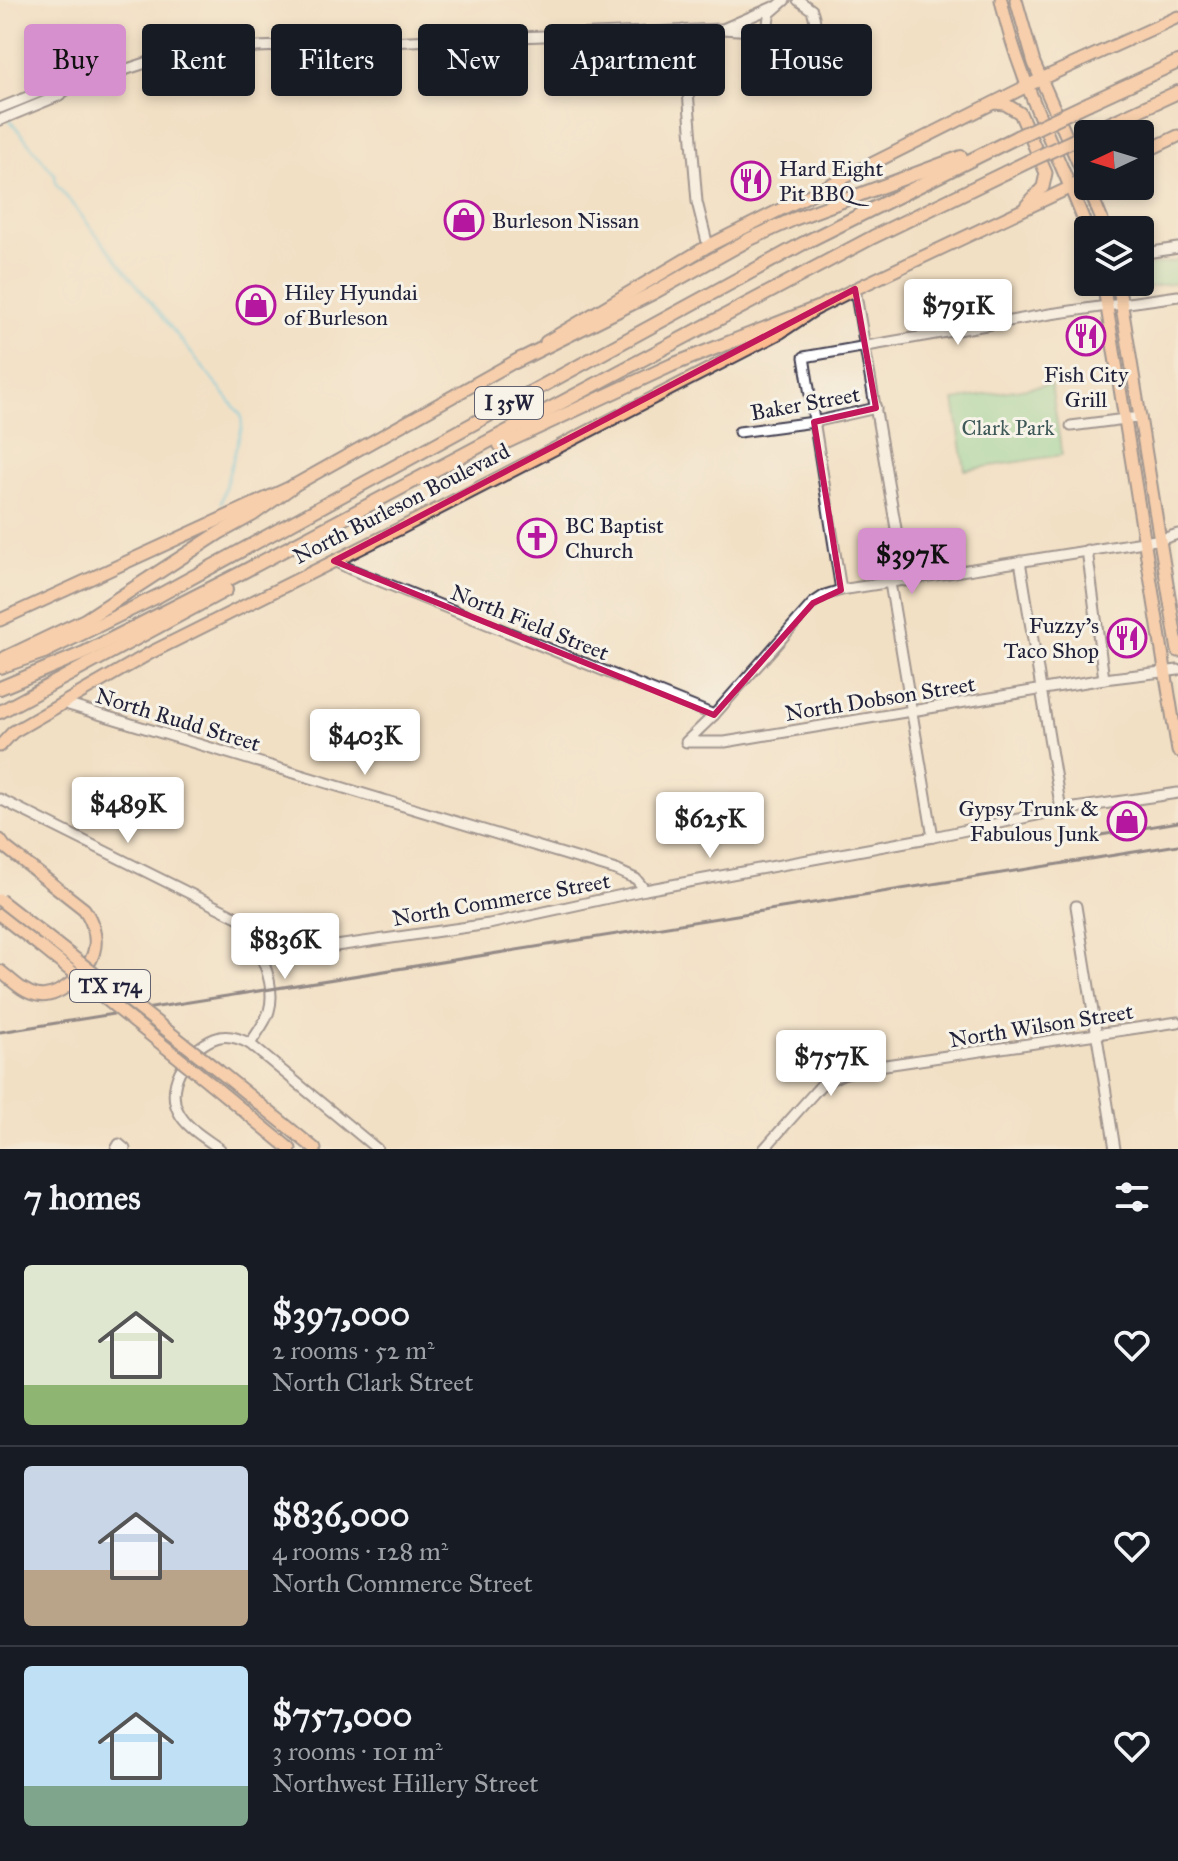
<!DOCTYPE html>
<html lang="en">
<head>
<meta charset="utf-8">
<style>
	:root { --surface:#171b24; --page:#242831; --text:#f1f3f6; --muted:#9ea1a6; --line:#363941; --accent:#d690ce }
	body { margin:0; font-family:"IM FELL Great Primer",serif; background:var(--page); color:var(--text); height:100vh; display:flex; flex-direction:column; font-size:30px; white-space:nowrap }
	* { box-sizing:border-box; margin:0 }
	p { font-size:26px; color:var(--muted) }
	.icon { flex:none; width:44px; height:44px; fill:none; stroke:currentColor; stroke-width:2; stroke-linecap:round; stroke-linejoin:round }
	.map { position:relative; height:1149px; overflow:hidden }
	.sheet { display:flex; flex-direction:column; background:var(--surface); flex:1 }
	.sheet>* { flex:none }
	.hud { position:absolute; left:24px; top:24px; width:1130px; height:72px; display:flex; gap:16px }
	.needle { width:52px; rotate:266deg }
	.fabs { position:absolute; left:1074px; top:120px; display:grid; gap:16px }
	.fabs a { display:grid; place-items:center; width:80px; height:80px; border-radius:8px; background:var(--surface); box-shadow:0 4px 12px #0003; font-size:40px }
	.price { position:absolute; translate:-50% -68px; padding:0 18px; border-radius:8px; background:#fff; color:#222; font-size:26px; line-height:52px; filter:drop-shadow(0 2px 4px #0008) }
	.price::after { content:''; position:absolute; left:50%; top:48px; width:24px; height:18px; margin-left:-12px; background:inherit; clip-path:polygon(0 0,100% 0,50% 100%) }
	.price.active { background:var(--accent); color:#111 }
	ul { padding:0; list-style:none }
	li { display:flex; align-items:center; gap:24px; height:200px; padding:0 24px }
	li+li { border-top:2px solid var(--line) }
	li span { display:grid; place-items:center; flex:none; width:224px; height:160px; border-radius:8px; color:#555 }
	li>.icon { margin-inline-start:auto }
	span .icon { width:96px; height:96px; fill:#fffc; stroke-width:1 }
	li b { font-size:34px }
	h2 { display:flex; justify-content:space-between; align-items:center; height:96px; padding:0 24px; font-size:34px }
	.tag { padding:0 28px; border-radius:8px; background:var(--surface); box-shadow:0 4px 12px #0003; font-size:28px; line-height:72px }
	.tag.active { background:var(--accent); color:#111 }
	.map>svg:first-child { display:block }
</style>
</head>
<body>
<div class="map">
<svg width="1178" height="1149" viewBox="0 0 1178 1149">
	<rect width="100%" height="100%" fill="#f7f3e8"/>
	<filter id="ink" filterUnits="userSpaceOnUse"><feTurbulence type="fractalNoise" baseFrequency=".0125" numOctaves="2"/><feDisplacementMap in="SourceGraphic" scale="16" xChannelSelector="R" yChannelSelector="G"/><feConvolveMatrix kernelMatrix="1 2 1 2 8 2 1 2 1" color-interpolation-filters="sRGB"/></filter>
	<filter id="wash" filterUnits="userSpaceOnUse"><feTurbulence type="fractalNoise" baseFrequency=".006" numOctaves="4" result="noise"/><feDisplacementMap in="SourceGraphic" scale="32" xChannelSelector="R" yChannelSelector="G"/><feGaussianBlur stdDeviation="1.8" result="paint"/><feColorMatrix in="noise" values="0 0 0 0 0 0 0 0 0 0 0 0 0 0 0 0 0 1.4 0 .05"/><feComposite in="paint" operator="in"/></filter>
	<g filter="url(#wash)">
		<rect width="100%" height="100%" fill="#f2e0c4"/>
		<g fill="#81d89d" stroke="#527d6c" stroke-width="2">
			<polygon points="1178,261 1178,283 1133,290 1132,282 1140,282 1140,267"/>
			<polygon points="1051,384 1062,455 965,470 954,400"/>
		</g>
		<g fill="none" stroke-linecap="round" stroke-linejoin="round">
			<polyline stroke="#61c4df" stroke-width="3" points="10,120 55,175 56,184 241,415 242,427 221,502"/>
		</g>
	</g>
	<g filter="url(#ink)">
		<g fill="none" stroke-linecap="round" stroke-linejoin="round">
			<defs>
				<g id="minor">
					<path d="M785 0 770 13C756 59 830 56 812 10L798 0"/>
					<polyline points="725,28 773,7"/>
					<polyline points="683,30 697,202 708,246"/>
					<polyline points="0,108 55,86 69,88"/>
					<polyline points="0,120 58,96 69,88 155,60 257,47 722,29 770,32"/>
					<polyline points="1140,254 1178,248"/>
					<polyline points="855,289 905,581"/>
					<polyline points="1071,426 1141,417"/>
					<polyline points="739,432 814,422 876,408"/>
					<polyline points="1178,534 1162,539 841,590 825,595 813,603 714,715 686,742 725,742 1104,679 1178,670"/>
					<polyline points="1087,550 1104,679"/>
					<polyline points="334,561 350,569 714,715"/>
					<polyline points="1020,561 1061,810"/>
					<polyline points="890,583 933,837"/>
					<polyline points="841,590 804,357 1050,314 1178,296"/>
					<polyline points="62,703 616,870 636,879 645,890"/>
					<polyline points="0,799 255,926 311,946 329,947 489,924 645,890 933,837 1061,810 1178,793"/>
					<polyline points="1076,906 1115,1149"/>
					<path d="M241 920C256 943 278 981 269 1011 266 1022 256 1034 250 1044"/>
					<polyline points="116,1149 119,1144 125,1149"/>
					<path d="M220 1149C205 1138 186 1128 178 1111 164 1083 191 1044 220 1037 231 1035 241 1039 250 1044L377 1149"/>
					<polyline points="764,1149 822,1084 843,1074 865,1068 1178,1022"/>
				</g>
				<g id="major">
					<path d="M1001 0C1018 81 1059 154 1088 231"/>
					<polyline points="1016,0 1034,63 1088,185"/>
					<polyline points="994,103 1005,104 1020,113 1046,173 1043,187 1026,206"/>
					<polyline points="1140,154 1178,136"/>
					<polyline points="1088,186 1106,230"/>
					<polyline points="1103,282 1178,751"/>
					<polyline points="1118,282 1178,651"/>
					<polyline points="546,342 708,246 1041,79 1178,17"/>
					<polyline points="0,620 293,486 521,358"/>
					<polyline points="0,746 13,732 152,652 401,528 781,332 817,308 855,289 1088,179"/>
					<path d="M0 840 5 847 84 909C92 920 98 937 94 951 90 971 58 1000 37 995 22 992 12 980 0 971"/>
					<polyline points="0,915 40,946"/>
					<polyline points="219,1071 315,1149"/>
					<polyline points="210,1083 290,1149"/>
				</g>
				<g id="highway">
					<polyline points="1089,103 1178,62"/>
					<polyline points="1098,129 1178,92"/>
					<polyline points="515,362 653,293 750,239 794,219 961,157"/>
					<polyline points="500,445 672,365 817,308"/>
					<polyline points="5,658 85,620 219,533 252,515 293,486"/>
					<polyline points="0,667 44,652 158,596 802,244 1017,137"/>
					<polyline points="0,688 84,653 239,574 873,237 1027,162"/>
					<polyline points="0,712 226,590"/>
				</g>
			</defs>
			<use href="#minor" stroke="#413e50" stroke-width="13"/>
			<use href="#major" stroke="#413e50" stroke-width="15"/>
			<use href="#highway" stroke="#413e50" stroke-width="16"/>
			<use href="#minor" stroke="#fff" stroke-width="9"/>
			<use href="#major" stroke="#fcba8e" stroke-width="11"/>
			<use href="#highway" stroke="#fcba8e" stroke-width="12"/>
			<g stroke="#22223b" stroke-width="3">
				<polyline points="1095,836 1178,822"/>
				<polyline points="0,1032 1178,845"/>
			</g>
			<defs>
				<g id="major-bridge">
					<polyline points="0,900 219,1071"/>
					<polyline points="40,946 210,1083"/>
				</g>
				<g id="highway-bridge">
					<polyline points="1017,137 1089,103"/>
					<polyline points="1027,162 1098,129"/>
				</g>
			</defs>
			<use href="#major-bridge" stroke="#413e50" stroke-width="15" stroke-linecap="butt"/>
			<use href="#highway-bridge" stroke="#413e50" stroke-width="16" stroke-linecap="butt"/>
			<use href="#major-bridge" stroke="#fcba8e" stroke-width="11"/>
			<use href="#highway-bridge" stroke="#fcba8e" stroke-width="12"/>
		</g>
	</g>
	<path d="M0 0H1178V1149H0ZM855 289 876 408 814 422 841 590 813 603 714 715 334 561Z" fill="#f2e0c4" fill-opacity=".55" fill-rule="evenodd"/>
	<path fill="none" stroke="#c2185b" stroke-width="6" stroke-linejoin="round" d="M855 289 876 408 814 422 841 590 813 603 714 715 334 561Z"/>
	<defs>
		<symbol id="restaurant-ring" viewBox="-11 -11 22 22"><circle r="9.5" fill="#f7f3e8" stroke="#b5179e" stroke-width="1.5"/><path d="M-5-6h1v4h1v-4h1v4h1v-4h1v5L-1.5 .5V6h-2V.5L-5-1ZM5-6V6H3V1.5H1.5Q1.5-4 5-6Z" fill="#b5179e"/></symbol>
		<symbol id="shop-ring" viewBox="-11 -11 22 22"><circle r="9.5" fill="#f7f3e8" stroke="#b5179e" stroke-width="1.5"/><path d="M-5-2.5h2.3a2.7 3.5 0 0 1 5.4 0H5L5.5 6h-11ZM-1.5-2.5h3a1.5 2.3 0 0 0-3 0Z" fill="#b5179e"/></symbol>
		<symbol id="church-ring" viewBox="-11 -11 22 22"><circle r="9.5" fill="#f7f3e8" stroke="#b5179e" stroke-width="1.5"/><path d="M-1.2-6h2.4v3.5h3.3v2.4h-3.3V6h-2.4V-.1h-3.3v-2.4h3.3Z" fill="#b5179e"/></symbol>
	</defs>
	<g fill-rule="evenodd">
		<use href="#restaurant-ring" x="729" y="159" width="44" height="44"/>
		<use href="#shop-ring" x="442" y="198" width="44" height="44"/>
		<use href="#shop-ring" x="234" y="283" width="44" height="44"/>
		<use href="#restaurant-ring" x="1064" y="314" width="44" height="44"/>
		<use href="#church-ring" x="515" y="516" width="44" height="44"/>
		<use href="#restaurant-ring" x="1105" y="616" width="44" height="44"/>
		<use href="#shop-ring" x="1105" y="799" width="44" height="44"/>
	</g>
	<g text-anchor="middle" stroke-width="6" stroke-linejoin="round" paint-order="stroke">
		<g fill="#f7f3e8" stroke="#62616f" stroke-width="2">
			<rect x="475" y="387" width="68" height="32" rx="6"/>
			<rect x="70" y="970" width="80" height="32" rx="6"/>
		</g>
		<g font-size="20" font-weight="bold" fill="#22223b">
			<text x="509" y="410">I 35W</text>
			<text x="110" y="993">TX 174</text>
		</g>
		<g font-size="22" fill="#22223b" stroke="#f7f3e8" text-anchor="start">
			<text x="779" y="176">Hard Eight<tspan x="779" dy="25">Pit BBQ</tspan></text>
			<text x="492" y="228">Burleson Nissan</text>
			<text x="284" y="300">Hiley Hyundai<tspan x="284" dy="25">of Burleson</tspan></text>
			<text x="1086" y="382" text-anchor="middle">Fish City<tspan x="1086" dy="25">Grill</tspan></text>
			<text x="565" y="533">BC Baptist<tspan x="565" dy="25">Church</tspan></text>
			<text x="1099" y="633" text-anchor="end">Fuzzy's<tspan x="1099" dy="25">Taco Shop</tspan></text>
			<text x="1099" y="816" text-anchor="end">Gypsy Trunk &amp;<tspan x="1099" dy="25">Fabulous Junk</tspan></text>
		</g>
		<g font-size="22" fill="#22223b" stroke="#f7f3e8">
			<text transform="translate(805 403) rotate(-10)" y="8">Baker Street</text>
			<text transform="translate(401 503) rotate(-27)" y="8">North Burleson Boulevard</text>
			<text transform="translate(530 622) rotate(22)" y="8">North Field Street</text>
			<text transform="translate(880 698) rotate(-9)" y="8">North Dobson Street</text>
			<text transform="translate(178 719) rotate(17)" y="8">North Rudd Street</text>
			<text transform="translate(501 899) rotate(-10)" y="8">North Commerce Street</text>
			<text transform="translate(1041 1025) rotate(-9)" y="8">North Wilson Street</text>
		</g>
		<g font-size="22" fill="#3e5958" stroke="#f7f3e8">
			<text x="1008" y="435">Clark Park</text>
		</g>
	</g>
</svg>
<div class="fabs">
<a><svg class="needle" viewBox="-14 -14 28 28"><path d="M0-13l5 13h-10z" fill="#e53935"/><path d="M0 13l5-13h-10z" fill="#9ea1a6"/></svg></a>
<a><svg class="icon" aria-label="layers" viewBox="0 0 24 24"><path d="M12 4l9 5-9 5-9-5zM3 14l9 5 9-5"/></svg></a>
</div>
<b class="price" style="left:958px;top:347px">$791K</b>
<b class="price active" style="left:912px;top:596px">$397K</b>
<b class="price" style="left:365px;top:777px">$403K</b>
<b class="price" style="left:128px;top:845px">$489K</b>
<b class="price" style="left:710px;top:860px">$625K</b>
<b class="price" style="left:285px;top:981px">$836K</b>
<b class="price" style="left:831px;top:1098px">$757K</b>
<div class="hud">
<a class="tag active">Buy</a>
<a class="tag">Rent</a>
<a class="tag">Filters</a>
<a class="tag">New</a>
<a class="tag">Apartment</a>
<a class="tag">House</a>
</div>
</div>
<section class="sheet">
<h2>7 homes<svg class="icon" aria-label="filters" viewBox="0 0 24 24"><path d="M4 7h16M4 17h16"/><circle cx="9" cy="7" r="2"/><circle cx="15" cy="17" r="2"/></svg></h2>
<ul>
<li><span style="background:linear-gradient(#dfe7d0 75%,#8fb573 0)"><svg class="icon" aria-label="home" viewBox="0 0 24 24"><path d="M3 11l9-7 9 7M6 9v11h12V9"/></svg></span><div><b>$397,000</b><p>2 rooms · 52 m²</p><p>North Clark Street</p></div><svg class="icon" aria-label="heart" viewBox="0 0 24 24"><path d="M12 20l-8-8c-3-5 5-10 8-4 3-6 11-1 8 4z"/></svg></li>
<li><span style="background:linear-gradient(#c9d6e8 65%,#b9a48a 0)"><svg class="icon" aria-label="home" viewBox="0 0 24 24"><path d="M3 11l9-7 9 7M6 9v11h12V9"/></svg></span><div><b>$836,000</b><p>4 rooms · 128 m²</p><p>North Commerce Street</p></div><svg class="icon" aria-label="heart" viewBox="0 0 24 24"><path d="M12 20l-8-8c-3-5 5-10 8-4 3-6 11-1 8 4z"/></svg></li>
<li><span style="background:linear-gradient(#bfe0f5 75%,#7fa58c 0)"><svg class="icon" aria-label="home" viewBox="0 0 24 24"><path d="M3 11l9-7 9 7M6 9v11h12V9"/></svg></span><div><b>$757,000</b><p>3 rooms · 101 m²</p><p>Northwest Hillery Street</p></div><svg class="icon" aria-label="heart" viewBox="0 0 24 24"><path d="M12 20l-8-8c-3-5 5-10 8-4 3-6 11-1 8 4z"/></svg></li>
</ul>
</section>
</body>
</html>
